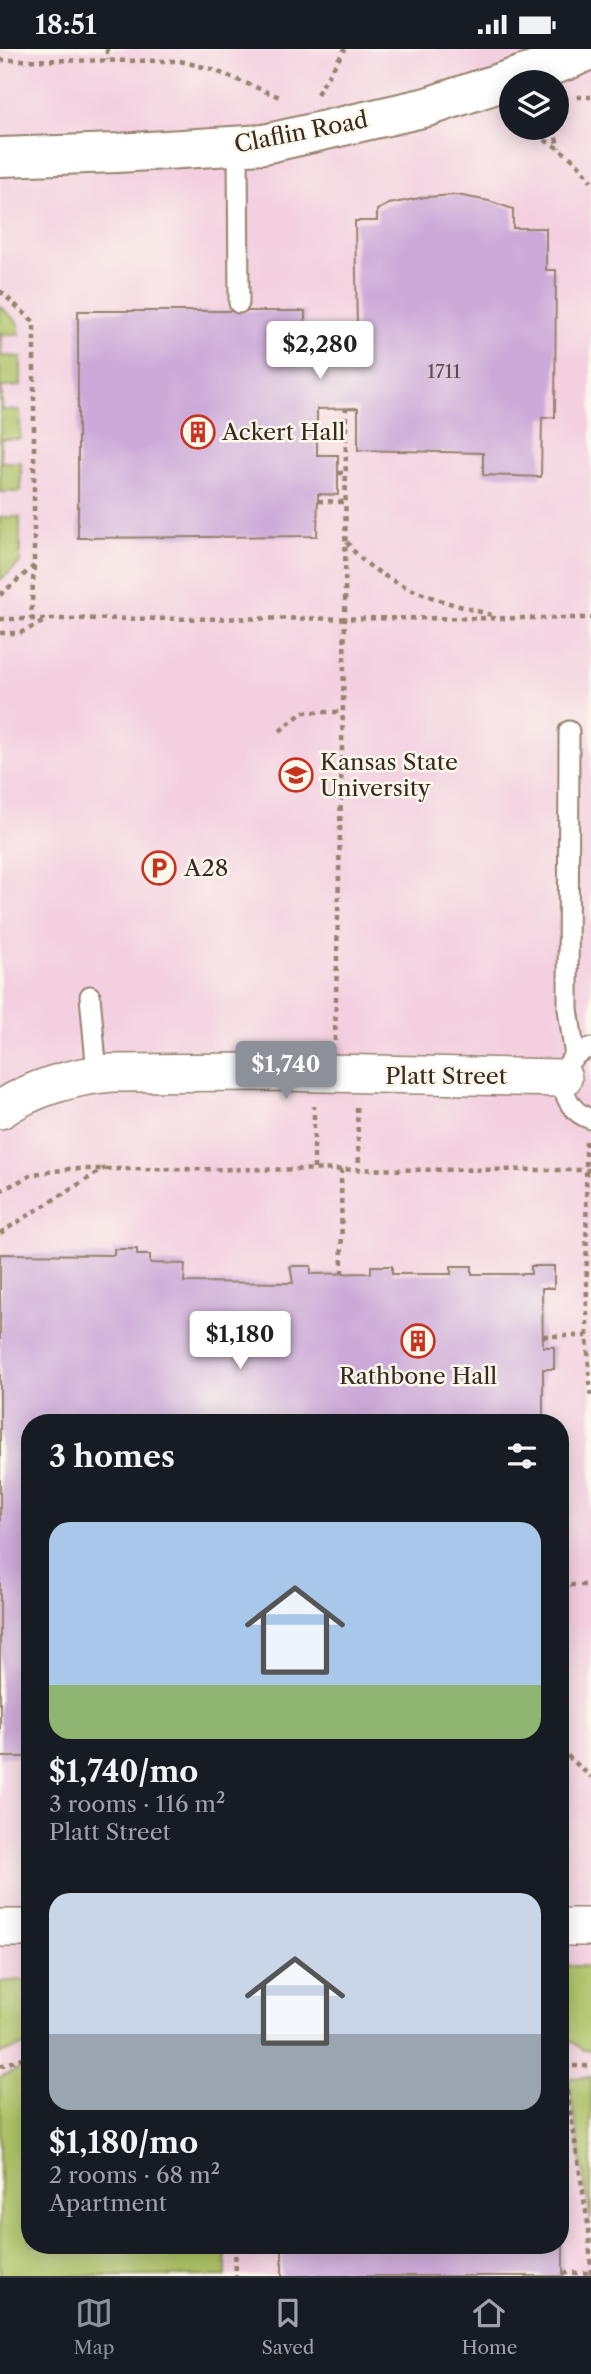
<!DOCTYPE html>
<html lang="en">
<head>
<meta charset="utf-8">
<style>
	:root { --surface:#171b24; --page:#20242c; --text:#f1f3f6; --muted:#9ea1a6; --line:#363941; --accent:#8c9099 }
	body { margin:0; font-family:"Libre Caslon Text",serif; background:var(--page); color:var(--text); height:100vh; display:flex; flex-direction:column; font-size:26px; white-space:nowrap }
	* { box-sizing:border-box; margin:0 }
	p { font-size:23px; color:var(--muted) }
	.icon { flex:none; width:38px; height:38px; fill:none; stroke:currentColor; stroke-width:2; stroke-linecap:round; stroke-linejoin:round }
	.map { position:relative; flex:1; overflow:hidden }
	.details { position:absolute; left:21px; top:1365px; width:548px; height:840px; display:flex; flex-direction:column; background:var(--surface); border-radius:28px; box-shadow:0 4px 18px #0003 }
	.details>* { flex:none }
	.tools { position:absolute; left:499px; top:21px; display:grid; gap:14px }
	.tools a { display:grid; place-items:center; width:70px; height:70px; border-radius:50%; background:var(--surface); box-shadow:0 4px 18px #0003; font-size:35px }
	.price { position:absolute; translate:-50% -60px; padding:0 16px; border-radius:7px; background:#fff; color:#222; font-size:23px; line-height:46px; filter:drop-shadow(0 2px 4px #0008) }
	.price::after { content:''; position:absolute; left:50%; top:42px; width:21px; height:16px; margin-left:-10px; background:inherit; clip-path:polygon(0 0,100% 0,50% 100%) }
	.price.on { background:var(--accent); color:#fff }
	ul { padding:0; list-style:none }
	li { display:grid; align-content:center; gap:14px; height:371px; padding:0 28px }
	li span { display:grid; place-items:center; height:217px; border-radius:21px; color:#555 }
	li>.icon { margin-inline-start:auto }
	span .icon { width:126px; height:126px; fill:#fffc; stroke-width:1 }
	li b { font-size:30px }
	h2 { display:flex; justify-content:space-between; align-items:center; height:84px; padding:0 28px; font-size:30px }
	.status { display:flex; justify-content:space-between; align-items:center; height:49px; padding:0 35px; background:var(--surface); direction:ltr }
	.status svg { height:19px; fill:currentColor }
	.tabs { display:flex; justify-content:space-around; align-items:center; height:98px; border-top:2px solid var(--line); background:var(--surface); font-size:19px; color:var(--muted) }
	.tabs a { display:grid; justify-items:center; gap:4px }
	.tabs .on { color:var(--accent) }
	.map>svg:first-child { display:block }
</style>
</head>
<body>
<div class="status"><b>18:51</b><svg viewBox="0 0 49 12"><path d="M0 12V9h3v3zM5 12V6h3v6zM10 12V3h3v9zM15 12V0h3v12zM26 1h20v11H26zM47 4h2v5h-2z"/></svg></div>
<div class="map">
<svg width="591" height="2227" viewBox="0 0 591 2227">
	<rect width="100%" height="100%" fill="#fbf7ec"/>
	<filter id="ink" filterUnits="userSpaceOnUse"><feTurbulence type="fractalNoise" baseFrequency=".0143" numOctaves="2"/><feDisplacementMap in="SourceGraphic" scale="14" xChannelSelector="R" yChannelSelector="G"/><feConvolveMatrix kernelMatrix="1 2 1 2 8 2 1 2 1" color-interpolation-filters="sRGB"/></filter>
	<filter id="wash" filterUnits="userSpaceOnUse"><feTurbulence type="fractalNoise" baseFrequency=".00686" numOctaves="4" result="noise"/><feDisplacementMap in="SourceGraphic" scale="28" xChannelSelector="R" yChannelSelector="G"/><feGaussianBlur stdDeviation="1.57" result="paint"/><feColorMatrix in="noise" values="0 0 0 0 0 0 0 0 0 0 0 0 0 0 0 0 0 1.4 0 .05"/><feComposite in="paint" operator="in"/></filter>
	<g filter="url(#wash)">
		<rect width="100%" height="100%" fill="#f0dbb9"/>
		<path fill="#f3cfe0" fill-rule="evenodd" d="M0 0H591V2227H0ZM511 33H556V79H511ZM30 1374H560V2196H30Z"/>
		<g fill="#adc266" stroke="#747642" stroke-width="2">
			<polygon points="0,257 19,275 19,285 2,286 1,307 21,308 21,337 2,338 2,361 20,361 20,390 1,390 1,413 21,413 21,443 0,443"/>
			<polygon points="0,468 20,468 20,514 0,531"/>
			<polygon points="560,1916 591,1918 591,2001 584,2001 560,1984"/>
			<polygon points="30,1930 30,1994 0,2005 0,1933"/>
			<polygon points="30,2016 30,2196 226,2196 226,2227 0,2227 0,2028"/>
			<polygon points="591,2028 591,2172 569,2034 570,2029"/>
		</g>
		<g id="blocks">
			<g fill="#cca9d8">
				<polygon points="457,146 489,152 513,160 513,179 546,179 546,221 556,221 555,368 542,369 541,428 483,426 483,404 358,401 358,359 317,360 317,406 338,406 338,446 318,445 317,487 78,489 78,262 305,262 305,285 333,285 333,279 357,279 355,172 377,172 377,161 389,155 425,148"/>
				<polygon points="114,1200 137,1200 137,1206 150,1206 150,1214 185,1215 184,1233 293,1234 290,1217 311,1217 311,1225 371,1224 371,1217 392,1217 392,1225 451,1225 451,1217 472,1217 472,1225 531,1225 531,1217 554,1217 554,1239 542,1239 543,1298 554,1298 554,1320 543,1320 543,1374 30,1374 30,1708 0,1708 0,1205 114,1206"/>
				<polygon points="560,2173 563,2173 563,2227 282,2227 282,2196 560,2196"/>
			</g>
		</g>
	</g>
	<g filter="url(#ink)">
		<use href="#blocks" fill-opacity="0" stroke="#96826c" stroke-width="2"/>
		<g fill="none" stroke-linecap="round" stroke-linejoin="round">
			<defs>
				<g id="service">
					<polyline points="238,98 239,254"/>
					<polyline points="569,682 568,960 575,1007"/>
					<polyline points="90,947 97,1025"/>
					<path d="M591 999C553 1007 556 1060 591 1070"/>
				</g>
				<g id="minor">
					<path d="M0 1061C32 1039 74 1027 112 1024L279 1023 563 1029"/>
					<polyline points="560,1878 591,1878"/>
					<polyline points="0,1879 30,1879"/>
				</g>
				<polyline id="tertiary" points="0,108 117,104 264,95 427,58 568,11 591,0"/>
			</defs>
			<use href="#service" stroke="#96826c" stroke-width="23"/>
			<use href="#minor" stroke="#96826c" stroke-width="40"/>
			<use href="#tertiary" stroke="#96826c" stroke-width="42"/>
			<g stroke="#96826c" stroke-width="4.5" stroke-dasharray="5 5" stroke-linecap="butt">
				<polyline points="107,0 107,11"/>
				<polyline points="0,11 180,12 211,20 282,49"/>
				<polyline points="317,45 345,0"/>
				<polyline points="577,48 591,48"/>
				<polyline points="553,79 559,99"/>
				<path d="M536 86C557 98 579 111 591 132"/>
				<polyline points="0,242 34,273 34,516 31,570"/>
				<polyline points="338,424 345,424"/>
				<polyline points="318,452 345,453"/>
				<path d="M347 493C374 535 446 554 492 566"/>
				<polyline points="0,546 34,517"/>
				<polyline points="0,570 591,569"/>
				<polyline points="0,584 20,584 45,572"/>
				<polyline points="280,682 303,663 342,663"/>
				<polyline points="335,992 345,571 346,359"/>
				<polyline points="357,1058 359,1120"/>
				<polyline points="586,1092 587,1287 591,1350"/>
				<polyline points="314,1120 314,1057"/>
				<polyline points="341,1120 342,1225"/>
				<polyline points="0,1142 34,1125 69,1120 591,1121"/>
				<polyline points="0,1184 105,1119"/>
				<polyline points="543,1287 587,1287"/>
				<polyline points="560,1536 591,1536"/>
				<polyline points="560,1700 591,1728"/>
				<polyline points="560,2013 563,2017 589,2181 591,2227"/>
				<polyline points="0,2017 30,2006"/>
				<polyline points="563,2017 591,2017"/>
				<polyline points="235,2196 236,2227"/>
				<polyline points="563,2224 591,2224"/>
			</g>
			<use href="#service" stroke="#fff" stroke-width="19"/>
			<use href="#minor" stroke="#fff" stroke-width="37"/>
			<use href="#tertiary" stroke="#fff" stroke-width="38"/>
		</g>
	</g>
	<defs>
		<symbol id="building-ring" viewBox="-11 -11 22 22"><circle r="9.5" fill="#fbf7ec" stroke="#c8321e" stroke-width="1.5"/><path d="M-4-6H4V6H1V3H-1V6H-4ZM-2.5-4.3h1.7v1.8h-1.7ZM.8-4.3h1.7v1.8H.8ZM-2.5-1h1.7V.8h-1.7ZM.8-1h1.7V.8H.8Z" fill="#c8321e"/></symbol>
		<symbol id="university-ring" viewBox="-11 -11 22 22"><circle r="9.5" fill="#fbf7ec" stroke="#c8321e" stroke-width="1.5"/><path d="M0-5L7-2L0 1L-7-2ZM-4 1L0 2.5L4 1V4Q0 6-4 4Z" fill="#c8321e"/></symbol>
		<symbol id="parking-ring" viewBox="-11 -11 22 22"><circle r="9.5" fill="#fbf7ec" stroke="#c8321e" stroke-width="1.5"/><path d="M-3.5-5.5H1a3.5 3.5 0 0 1 0 7H-1V5.5H-3.5ZM-1-3.4V-.6H.8a1.4 1.4 0 0 0 0-2.8Z" fill="#c8321e"/></symbol>
	</defs>
	<g fill-rule="evenodd">
		<use href="#building-ring" x="179" y="364" width="38" height="38"/>
		<use href="#university-ring" x="277" y="707" width="38" height="38"/>
		<use href="#parking-ring" x="140" y="800" width="38" height="38"/>
		<use href="#building-ring" x="399" y="1273" width="38" height="38"/>
	</g>
	<g text-anchor="middle" stroke-width="5" stroke-linejoin="round" paint-order="stroke">
		<g font-size="19" fill="#5f4a4c">
			<text x="444" y="329">1711</text>
		</g>
		<g font-size="23" fill="#3b2a1e" stroke="#fbf7ec">
			<text transform="translate(301 83) rotate(-11)" y="8">Claflin Road</text>
			<text x="446" y="1035">Platt Street</text>
		</g>
		<g font-size="23" fill="#3b2a1e" stroke="#fbf7ec" text-anchor="start">
			<text x="222" y="391">Ackert Hall</text>
			<text x="320" y="721">Kansas State<tspan x="320" dy="26">University</tspan></text>
			<text x="184" y="827">A28</text>
			<text x="418" y="1335" text-anchor="middle">Rathbone Hall</text>
		</g>
	</g>
</svg>
<div class="tools">
<a><svg class="icon" aria-label="layers" viewBox="0 0 24 24"><path d="M12 4l9 5-9 5-9-5zM3 14l9 5 9-5"/></svg></a>
</div>
<b class="price" style="left:320px;top:332px">$2,280</b>
<b class="price on" style="left:286px;top:1052px">$1,740</b>
<b class="price" style="left:240px;top:1322px">$1,180</b>
<section class="details">
<h2>3 homes<svg class="icon" aria-label="filters" viewBox="0 0 24 24"><path d="M4 7h16M4 17h16"/><circle cx="9" cy="7" r="2"/><circle cx="15" cy="17" r="2"/></svg></h2>
<ul>
<li><span style="background:linear-gradient(#a9c7e8 75%,#8fb573 0)"><svg class="icon" aria-label="home" viewBox="0 0 24 24"><path d="M3 11l9-7 9 7M6 9v11h12V9"/></svg></span><div><b>$1,740/mo</b><p>3 rooms · 116 m²</p><p>Platt Street</p></div></li>
<li><span style="background:linear-gradient(#c9d6e8 65%,#9aa5b1 0)"><svg class="icon" aria-label="home" viewBox="0 0 24 24"><path d="M3 11l9-7 9 7M6 9v11h12V9"/></svg></span><div><b>$1,180/mo</b><p>2 rooms · 68 m²</p><p>Apartment</p></div></li>
</ul>
</section>
</div>
<nav class="tabs">
<a class="on"><svg class="icon" aria-label="map" viewBox="0 0 24 24"><path d="M3 6l6-2 6 2 6-2v14l-6 2-6-2-6 2zM9 4v14M15 6v14"/></svg>Map</a>
<a><svg class="icon" aria-label="saved" viewBox="0 0 24 24"><path d="M7 4h10v16l-5-4-5 4z"/></svg>Saved</a>
<a><svg class="icon" aria-label="home" viewBox="0 0 24 24"><path d="M3 11l9-7 9 7M6 9v11h12V9"/></svg>Home</a>
</nav>
</body>
</html>
